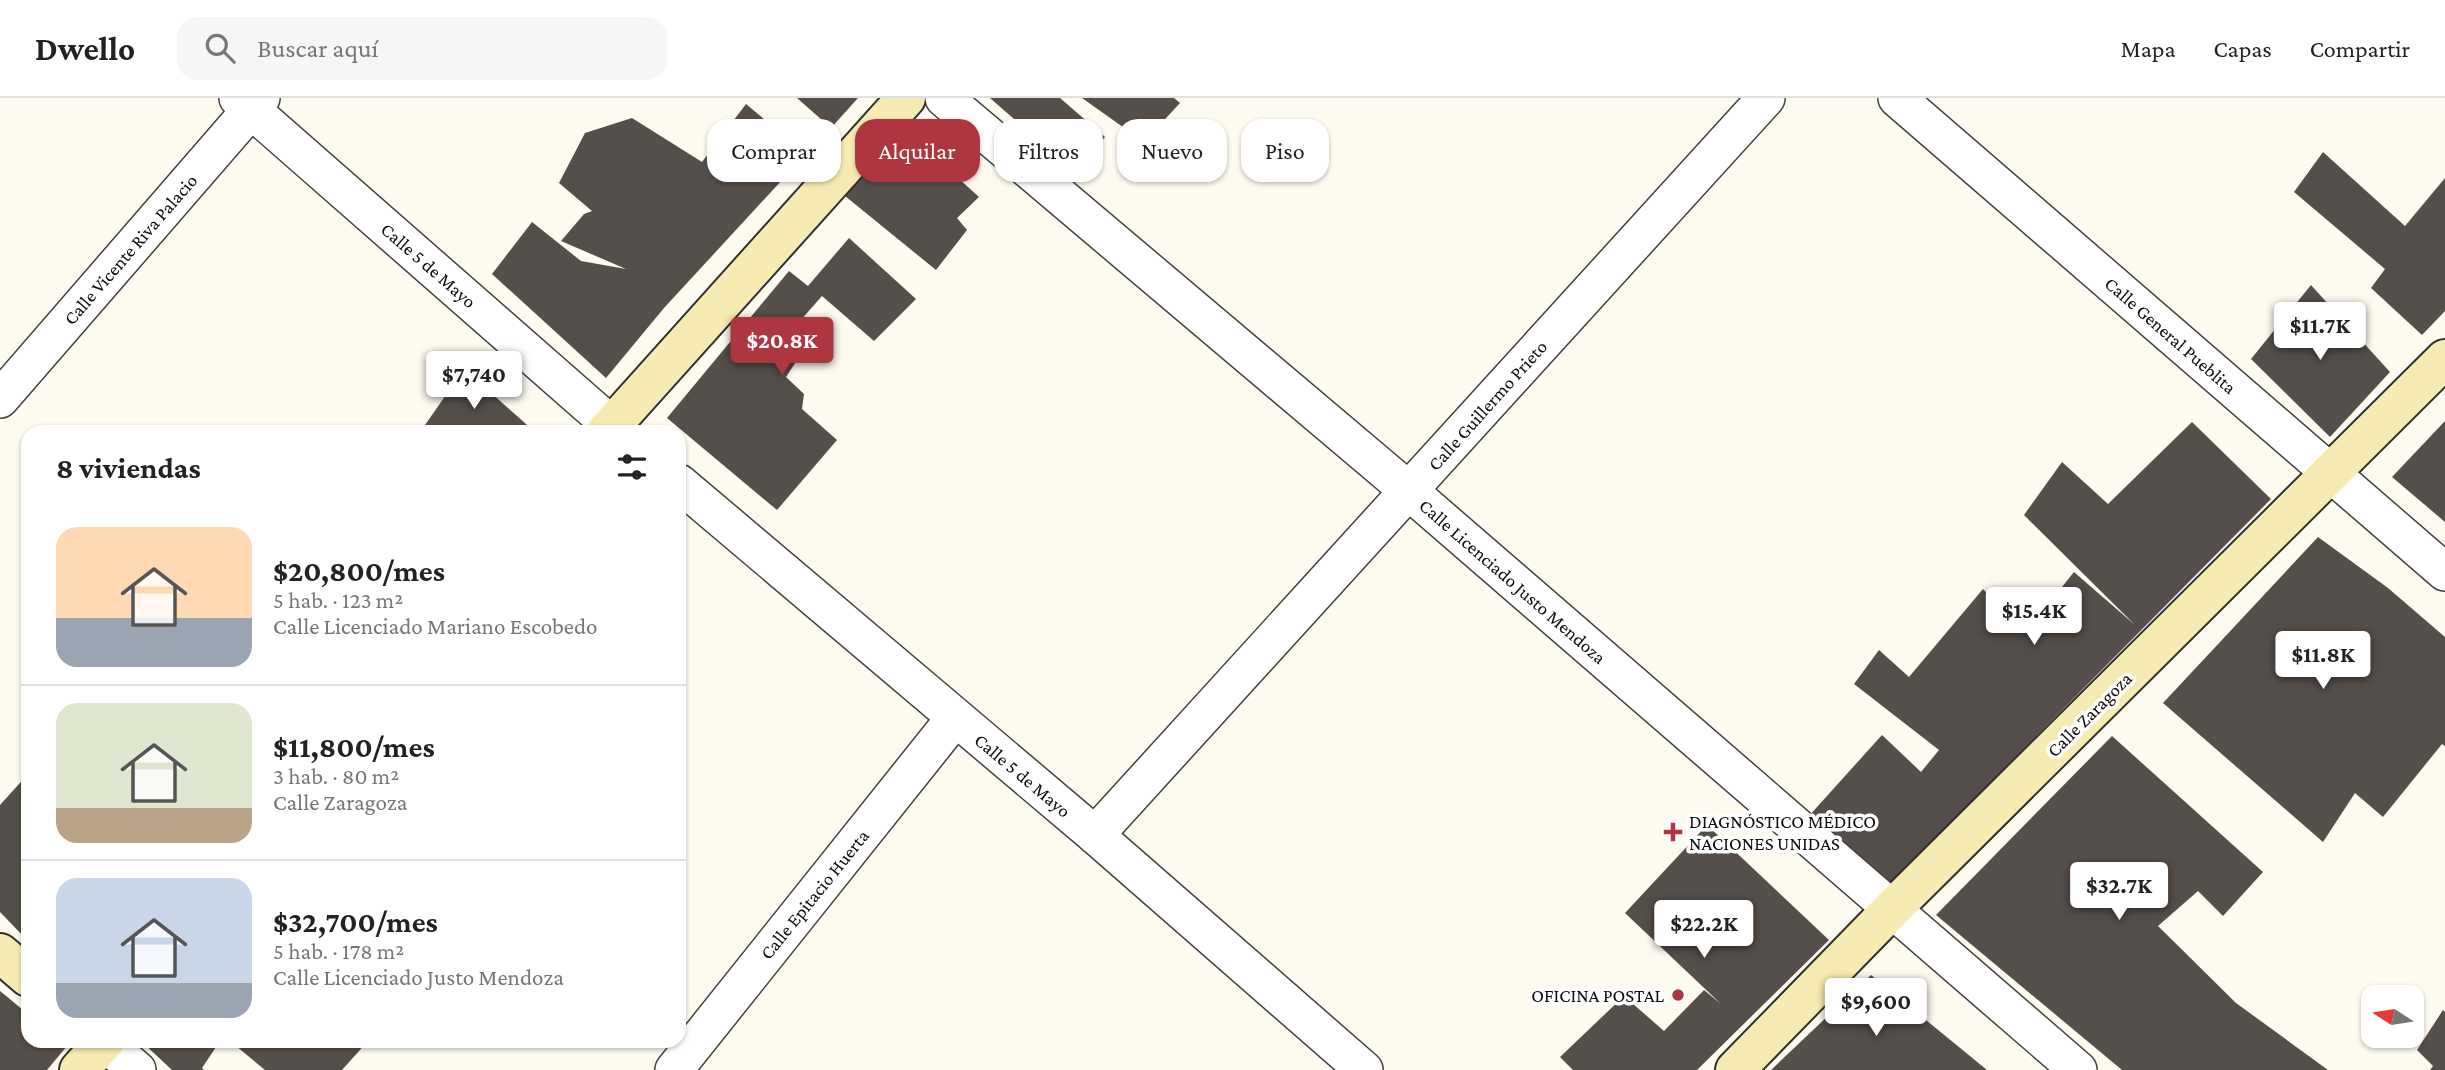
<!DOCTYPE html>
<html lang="es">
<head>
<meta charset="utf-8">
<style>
	:root { --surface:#fff; --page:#f6f6f6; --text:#222; --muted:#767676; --line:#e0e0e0; --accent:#ae363f }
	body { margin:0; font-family:"Crimson Pro",serif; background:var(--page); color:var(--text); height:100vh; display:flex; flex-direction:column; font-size:26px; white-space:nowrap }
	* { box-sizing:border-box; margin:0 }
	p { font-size:23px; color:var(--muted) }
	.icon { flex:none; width:38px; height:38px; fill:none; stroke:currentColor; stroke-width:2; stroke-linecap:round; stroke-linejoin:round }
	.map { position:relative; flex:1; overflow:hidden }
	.drawer { position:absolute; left:21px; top:327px; width:665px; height:623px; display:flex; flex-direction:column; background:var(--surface); border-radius:21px; box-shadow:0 2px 5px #0004 }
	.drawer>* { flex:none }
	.top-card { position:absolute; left:707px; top:21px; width:665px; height:63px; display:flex; gap:14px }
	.needle { width:46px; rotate:282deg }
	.fabs { position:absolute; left:2361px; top:887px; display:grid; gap:14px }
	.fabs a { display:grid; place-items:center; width:63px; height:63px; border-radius:14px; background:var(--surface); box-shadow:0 2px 5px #0004; font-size:35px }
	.price { position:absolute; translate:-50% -60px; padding:0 16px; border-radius:7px; background:#fff; color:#222; font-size:23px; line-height:46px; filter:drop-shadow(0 2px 4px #0008) }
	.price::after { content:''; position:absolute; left:50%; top:42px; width:21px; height:16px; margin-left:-10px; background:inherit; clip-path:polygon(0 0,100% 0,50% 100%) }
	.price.selected { background:var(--accent); color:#fff }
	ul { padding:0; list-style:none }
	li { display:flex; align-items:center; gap:21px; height:175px; padding:0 35px }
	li+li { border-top:2px solid var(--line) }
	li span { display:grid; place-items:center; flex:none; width:196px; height:140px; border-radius:21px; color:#555 }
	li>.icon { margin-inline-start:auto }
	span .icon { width:84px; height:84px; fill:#fffc; stroke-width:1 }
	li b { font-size:30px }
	h2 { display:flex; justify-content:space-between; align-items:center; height:84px; padding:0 35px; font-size:30px }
	.chip { padding:0 24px; border-radius:21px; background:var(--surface); box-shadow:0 2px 5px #0004; font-size:24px; line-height:63px }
	.chip.selected { background:var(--accent); color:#fff }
	header { display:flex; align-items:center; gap:42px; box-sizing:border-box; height:98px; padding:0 35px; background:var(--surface); border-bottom:2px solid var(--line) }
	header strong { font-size:33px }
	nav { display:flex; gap:38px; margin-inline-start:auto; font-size:24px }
	.search { width:490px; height:63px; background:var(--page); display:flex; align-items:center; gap:18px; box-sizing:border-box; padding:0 24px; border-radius:21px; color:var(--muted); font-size:26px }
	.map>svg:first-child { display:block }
</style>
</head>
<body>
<header>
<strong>Dwello</strong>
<div class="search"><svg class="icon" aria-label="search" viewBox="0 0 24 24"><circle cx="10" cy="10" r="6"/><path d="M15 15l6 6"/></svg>Buscar aquí</div>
<nav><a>Mapa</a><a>Capas</a><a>Compartir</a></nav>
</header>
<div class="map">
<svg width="2445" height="972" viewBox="0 0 2445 972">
	<rect width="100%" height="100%" fill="#fdfaf0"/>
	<g fill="#554f4b">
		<polygon points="797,0 858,0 831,30"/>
		<polygon points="990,0 1060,0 1105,39 1076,75"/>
		<polygon points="1082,0 1174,0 1180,5 1144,44"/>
		<polygon points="746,6 806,56 664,210 606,280 492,176 532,124 581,163 626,171 561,143 584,116 592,113 559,85 585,35 632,20 702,64"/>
		<polygon points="903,30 979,99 957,120 967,132 936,172 845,98"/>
		<polygon points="2323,54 2405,128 2445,80 2445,213 2422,237 2371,190 2385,171 2294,94"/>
		<polygon points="849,140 916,201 874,243 822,198 785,240 801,256 786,279 804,296 802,311 837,342 777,412 667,320 789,173 808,188"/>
		<polygon points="2311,187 2390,274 2330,339 2251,261"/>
		<polygon points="464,271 535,334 437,334 425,327"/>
		<polygon points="2445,323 2445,424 2392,379"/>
		<polygon points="2192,324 2271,401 1887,789 1808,719 1882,637 1921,674 1939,652 1854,586 1879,552 1909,579 1983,491 2025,535 2074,474 2135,527 2024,417 2062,364 2108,406"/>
		<polygon points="2318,439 2388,490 2445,539 2445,648 2442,646 2383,719 2355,695 2323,744 2163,605"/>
		<polygon points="2112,638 2263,774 2223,818 2198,793 2158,828 2236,905 2328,972 2122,972 1936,817"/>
		<polygon points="28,676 28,843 0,814 0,707"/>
		<polygon points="1707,727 1829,842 1697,972 1573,972 1560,959 1624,898 1664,933 1704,892 1721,906 1625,815"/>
		<polygon points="1871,877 1987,972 1771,972"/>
		<polygon points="0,893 28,916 28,943 62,943 67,948 47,972 0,972"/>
		<polygon points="2443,912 2445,914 2445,972 2430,972 2433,968 2417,952"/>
		<polygon points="141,943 210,943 216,949 202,970 204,972 172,972"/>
		<polygon points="230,943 368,943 342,972 265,972"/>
	</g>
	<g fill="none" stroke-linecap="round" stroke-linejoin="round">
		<defs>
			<g id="street">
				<polyline points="238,0 619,334"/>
				<polyline points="944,0 1409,393 2078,972"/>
				<polyline points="1897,0 2445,474"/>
				<polyline points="0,301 261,0"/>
				<polyline points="679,385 1095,737 1364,972"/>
				<polyline points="1095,737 1766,0"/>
				<polyline points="104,944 137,972"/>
				<polyline points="674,972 955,620"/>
			</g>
			<g id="secondary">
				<polyline points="606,334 906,0"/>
				<polyline points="0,855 28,879"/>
				<polyline points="79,972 105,943"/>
				<polyline points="1735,972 1892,811 2445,261"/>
			</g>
		</defs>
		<use href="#street" stroke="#414141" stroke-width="40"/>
		<use href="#secondary" stroke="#303030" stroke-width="42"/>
		<use href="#street" stroke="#fff" stroke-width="37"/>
		<use href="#secondary" stroke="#f6ecb3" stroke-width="38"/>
	</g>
	<g fill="#ae363f" stroke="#fff" stroke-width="2.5">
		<path d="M1669.5 723.5h7v7h7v7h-7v7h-7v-7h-7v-7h7z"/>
		<circle cx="1678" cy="897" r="7"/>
	</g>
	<g text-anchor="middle" stroke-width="7" stroke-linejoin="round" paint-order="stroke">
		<g font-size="19" fill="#0e0e0e" stroke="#fff">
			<text transform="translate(130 151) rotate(-49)" y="7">Calle Vicente Riva Palacio</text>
			<text transform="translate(429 167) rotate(41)" y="7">Calle 5 de Mayo</text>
			<text transform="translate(2171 237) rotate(41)" y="7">Calle General Pueblita</text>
			<text transform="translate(1487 307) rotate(-48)" y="7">Calle Guillermo Prieto</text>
			<text transform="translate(1513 483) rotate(41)" y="7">Calle Licenciado Justo Mendoza</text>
			<text transform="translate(2089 616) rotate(-45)" y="7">Calle Zaragoza</text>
			<text transform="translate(1023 677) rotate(40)" y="7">Calle 5 de Mayo</text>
			<text transform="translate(814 796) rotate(-51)" y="7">Calle Epitacio Huerta</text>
		</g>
		<g font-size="19" fill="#0e0e0e" stroke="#fff" text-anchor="start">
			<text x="1689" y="730">DIAGNÓSTICO MÉDICO<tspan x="1689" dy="22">NACIONES UNIDAS</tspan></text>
			<text x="1664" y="904" text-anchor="end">OFICINA POSTAL</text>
		</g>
	</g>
</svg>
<div class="fabs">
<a><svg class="needle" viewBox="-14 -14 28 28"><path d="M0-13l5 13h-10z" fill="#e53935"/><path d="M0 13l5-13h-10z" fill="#767676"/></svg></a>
</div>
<b class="price" style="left:2320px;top:264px">$11.7K</b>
<b class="price selected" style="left:782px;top:279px">$20.8K</b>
<b class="price" style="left:474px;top:313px">$7,740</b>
<b class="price" style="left:2034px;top:549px">$15.4K</b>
<b class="price" style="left:2323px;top:593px">$11.8K</b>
<b class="price" style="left:2119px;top:824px">$32.7K</b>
<b class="price" style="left:1704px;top:862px">$22.2K</b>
<b class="price" style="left:1876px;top:940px">$9,600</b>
<div class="top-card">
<a class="chip">Comprar</a>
<a class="chip selected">Alquilar</a>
<a class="chip">Filtros</a>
<a class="chip">Nuevo</a>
<a class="chip">Piso</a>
</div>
<section class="drawer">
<h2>8 viviendas<svg class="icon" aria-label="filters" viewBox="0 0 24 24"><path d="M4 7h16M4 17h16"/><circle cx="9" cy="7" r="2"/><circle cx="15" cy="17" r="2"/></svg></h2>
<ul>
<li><span style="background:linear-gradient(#ffd9b3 65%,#9aa5b1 0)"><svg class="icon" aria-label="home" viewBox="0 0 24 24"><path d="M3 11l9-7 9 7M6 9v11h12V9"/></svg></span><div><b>$20,800/mes</b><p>5 hab. · 123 m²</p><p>Calle Licenciado Mariano Escobedo</p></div></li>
<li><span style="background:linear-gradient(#dfe7d0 75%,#b9a48a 0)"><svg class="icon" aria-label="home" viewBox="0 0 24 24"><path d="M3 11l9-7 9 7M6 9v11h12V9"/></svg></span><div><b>$11,800/mes</b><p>3 hab. · 80 m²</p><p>Calle Zaragoza</p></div></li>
<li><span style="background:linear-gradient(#c9d6e8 75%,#9aa5b1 0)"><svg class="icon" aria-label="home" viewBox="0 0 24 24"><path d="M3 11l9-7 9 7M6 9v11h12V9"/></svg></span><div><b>$32,700/mes</b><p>5 hab. · 178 m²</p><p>Calle Licenciado Justo Mendoza</p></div></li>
</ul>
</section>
</div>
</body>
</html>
